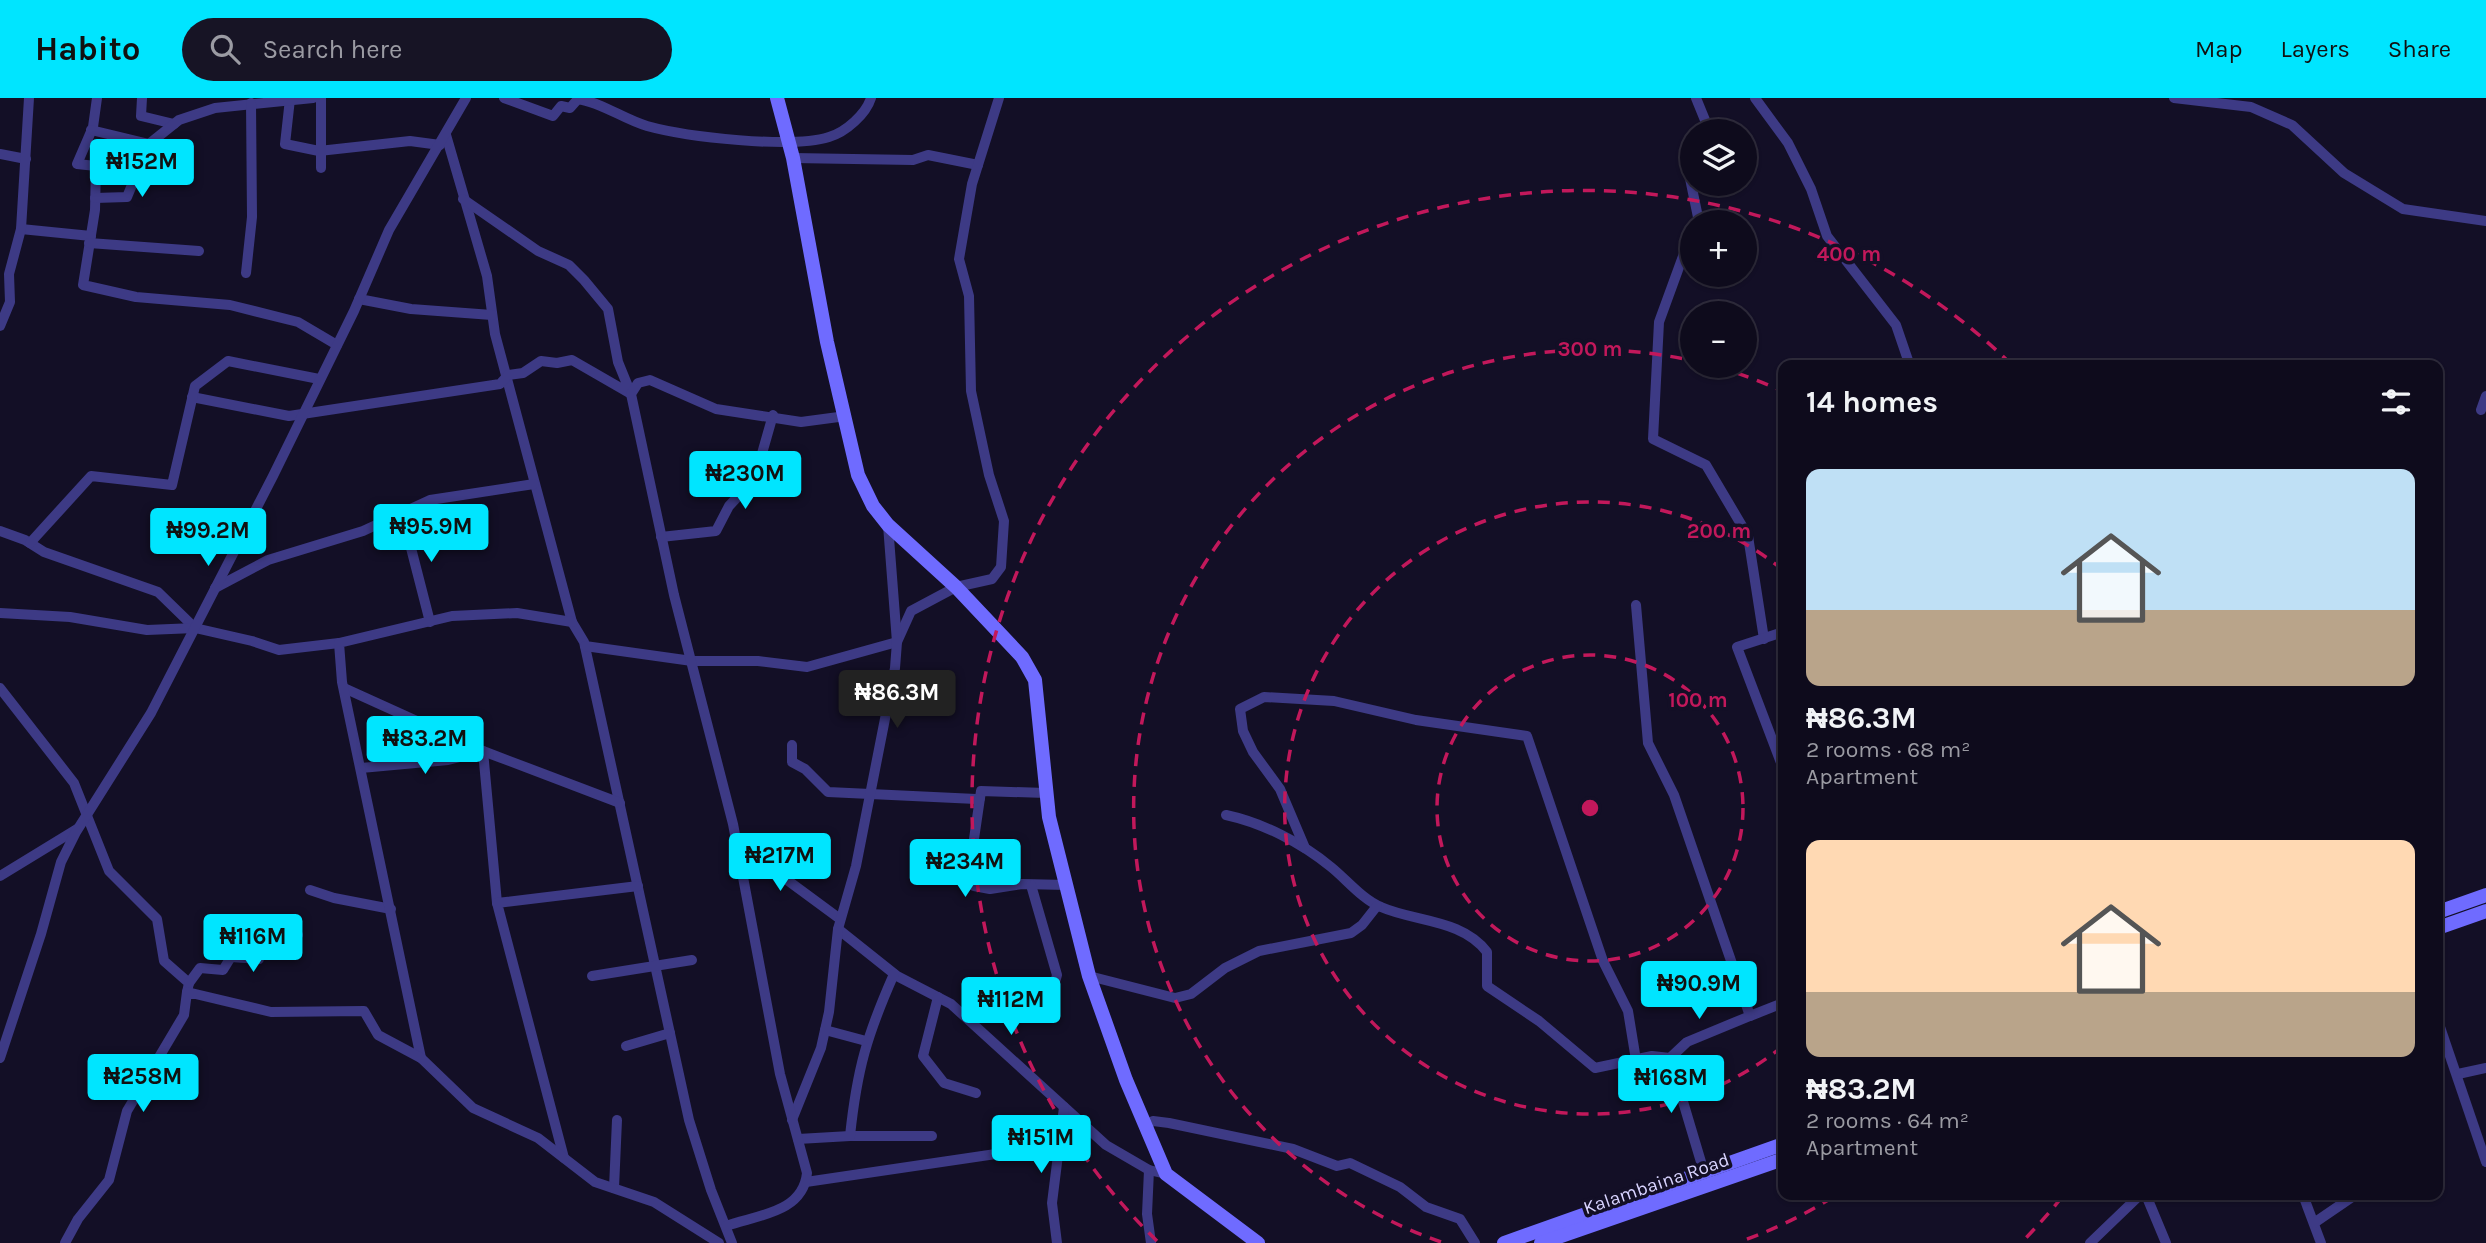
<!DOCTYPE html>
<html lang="en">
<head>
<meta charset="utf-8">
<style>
	:root { --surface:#0e0b1c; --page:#171425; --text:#f1f3f6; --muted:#9b9ba3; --line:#2e2b3b; --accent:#00e5ff }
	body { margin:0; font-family:Karla,sans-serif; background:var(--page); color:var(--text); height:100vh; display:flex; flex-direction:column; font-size:26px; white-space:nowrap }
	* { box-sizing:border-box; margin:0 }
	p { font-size:23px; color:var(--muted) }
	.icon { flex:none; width:38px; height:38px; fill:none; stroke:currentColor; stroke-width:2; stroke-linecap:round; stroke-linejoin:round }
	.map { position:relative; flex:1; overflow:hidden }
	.drawer { position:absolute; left:1778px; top:262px; width:665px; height:840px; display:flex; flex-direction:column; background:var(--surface); border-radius:14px; box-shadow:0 2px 5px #0004,0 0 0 2px var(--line) }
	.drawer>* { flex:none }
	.controls { position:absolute; left:1680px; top:21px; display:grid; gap:14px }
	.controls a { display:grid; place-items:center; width:77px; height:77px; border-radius:50%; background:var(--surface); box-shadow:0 2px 5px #0004,0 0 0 2px var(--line); font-size:35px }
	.price { position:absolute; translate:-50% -60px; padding:0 16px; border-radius:7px; background:var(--accent); color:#111; font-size:23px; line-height:46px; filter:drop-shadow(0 2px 4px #0008) }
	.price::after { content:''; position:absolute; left:50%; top:42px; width:21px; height:16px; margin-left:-10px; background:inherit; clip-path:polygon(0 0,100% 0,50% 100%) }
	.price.selected { background:#222; color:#fff }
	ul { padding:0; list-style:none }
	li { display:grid; align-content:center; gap:14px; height:371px; padding:0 28px }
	li span { display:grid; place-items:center; height:217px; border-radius:14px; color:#555 }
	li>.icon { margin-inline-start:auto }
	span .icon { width:126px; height:126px; fill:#fffc; stroke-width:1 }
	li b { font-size:30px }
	h2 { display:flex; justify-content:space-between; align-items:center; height:84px; padding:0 28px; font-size:30px }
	header { display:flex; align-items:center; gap:42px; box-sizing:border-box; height:98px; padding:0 35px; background:var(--accent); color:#111 }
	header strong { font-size:33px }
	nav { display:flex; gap:38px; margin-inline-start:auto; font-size:24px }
	.search { width:490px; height:63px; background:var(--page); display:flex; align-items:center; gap:18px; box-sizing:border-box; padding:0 24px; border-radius:38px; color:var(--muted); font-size:26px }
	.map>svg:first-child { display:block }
</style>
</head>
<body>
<header>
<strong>Habito</strong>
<div class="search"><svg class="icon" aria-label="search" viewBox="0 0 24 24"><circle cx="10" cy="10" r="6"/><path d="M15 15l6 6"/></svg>Search here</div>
<nav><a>Map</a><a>Layers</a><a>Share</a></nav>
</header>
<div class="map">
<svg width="2486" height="1145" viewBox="0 0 2486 1145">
	<rect width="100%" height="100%" fill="#130f26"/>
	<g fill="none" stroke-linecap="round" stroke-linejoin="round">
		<g stroke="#3d3a85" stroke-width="10">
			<polyline points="97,0 93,29 77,66 96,68 95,112 83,187 136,199 230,207 298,224 337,247"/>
			<polyline points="142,0 141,18 174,26"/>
			<path d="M504 0 553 18 561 8 570 10 578 1C603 5 623 21 647 28 687 39 791 51 829 39 846 34 866 16 871 0"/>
			<polyline points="1696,0 1707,27 1704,33"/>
			<polyline points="1755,0 1788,45 1811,91 1827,138 1896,227 1910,268"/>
			<polyline points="2174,0 2251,9 2292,27 2344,75 2403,111 2486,123"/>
			<polyline points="290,1 285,46 319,53 410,43 440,47"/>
			<polyline points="91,32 149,46 179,22 215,10 313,0"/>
			<polyline points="446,37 487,178 495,236 572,524 584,544 689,1022 711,1092 732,1145"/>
			<polyline points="0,56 26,61"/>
			<polyline points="1692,56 1687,66 1699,124"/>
			<polyline points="793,60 913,62 928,57 978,67"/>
			<polyline points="321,70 321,0"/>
			<polyline points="95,100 127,99 149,46"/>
			<polyline points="21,131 91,138"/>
			<polyline points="1692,144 1686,150 1659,224 1653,341 1706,367 1748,438 1764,541"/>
			<polyline points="89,145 199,153"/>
			<polyline points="246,175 252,119 251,5"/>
			<polyline points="359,201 411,211 492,217"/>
			<polyline points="0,228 10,204 9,176 21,131 29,0"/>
			<polyline points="192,299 289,318 500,286 508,277 523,275 541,263 557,265 572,262 631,296 618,264 608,211 584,182 569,167 538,153 463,101"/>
			<polyline points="2481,312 2486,298"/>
			<polyline points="402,415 430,524"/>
			<polyline points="0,433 25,442 44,454 158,494 195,530"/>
			<polyline points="661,439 716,433 729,408 755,380 773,317"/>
			<polyline points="30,445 91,378 172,387 195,288 228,263 319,281"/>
			<polyline points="215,490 268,462 363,433 430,402 534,386"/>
			<polyline points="1636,507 1648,645 1674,697 1750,918 1783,905"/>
			<polyline points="0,515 70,519 147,532 195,530 252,543 279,552 339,545"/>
			<polyline points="1783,534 1737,549 1783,670"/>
			<polyline points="585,548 692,563 758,563 807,569 897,544 911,513 956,489 992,481 1001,469 1004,423 989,377 971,293 969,198 959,161 972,86 999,0"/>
			<polyline points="0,590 74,685 109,773 157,821 164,863 189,885 187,894"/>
			<polyline points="344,590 483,653 620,705"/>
			<polyline points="792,647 792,664 805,671 828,694 976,701 980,700 981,693 1046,695"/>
			<polyline points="361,670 448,662 483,653 497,805"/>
			<polyline points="980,700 970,768 974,788 990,791 1022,786 1067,787"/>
			<path d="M1226 717C1263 725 1302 745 1331 769 1346 781 1363 802 1381 809 1415 824 1462 821 1487 854V888L1539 923 1595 970 1652 958 1670 960 1704 1074"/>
			<polyline points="737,745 840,821"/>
			<polyline points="1305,750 1280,691 1253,654 1243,633 1240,611 1264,599 1334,603 1416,622 1527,638 1603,863 1628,913 1636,962"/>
			<polyline points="0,778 77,731"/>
			<polyline points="1031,787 1057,877 1045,920"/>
			<polyline points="310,792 334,800 391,811"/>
			<polyline points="838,831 897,878 951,906 1106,1047 1149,1072 1166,1076"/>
			<polyline points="592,878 692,862"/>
			<polyline points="1089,878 1175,900 1191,896 1225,870 1259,853 1351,835 1362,827 1377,808"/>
			<polyline points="189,885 200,870 223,872 231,859 259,861 263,838 298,837"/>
			<polyline points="938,899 923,958 944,985 976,995"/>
			<polyline points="2438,923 2486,1064"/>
			<polyline points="825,932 866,943"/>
			<polyline points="626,948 670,935"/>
			<polyline points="0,960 41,836 61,764 76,734 151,615 273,378 354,213 389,132 466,0"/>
			<polyline points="421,960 342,584 339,545 452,518 517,515 572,524"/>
			<polyline points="1670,960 1687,944 1750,918"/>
			<polyline points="2458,976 2486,970"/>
			<polyline points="792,1022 821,950 829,914 838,831 856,768 895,570 897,544 888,427"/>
			<polyline points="1145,1028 1153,1023 1169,1025 1293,1051 1337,1068 1350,1065 1400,1089 1426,1109 1460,1121 1475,1145"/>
			<polyline points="850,1038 932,1038"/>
			<path d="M798 1041 850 1038C857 971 867 937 894 876"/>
			<polyline points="564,1060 497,805 638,788"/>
			<polyline points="1149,1072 1147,1116 1151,1145"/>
			<polyline points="806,1084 1016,1053 1060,1056"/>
			<polyline points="614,1090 617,1022"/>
			<polyline points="2146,1097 2166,1145"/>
			<polyline points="2303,1097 2321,1145"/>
			<polyline points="2314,1125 2355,1097"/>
			<path d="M726 1128C757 1117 803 1115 807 1075L780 976 733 726 674 497 631 296 638 285 650 282 716 311 801 324 846 318"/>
			<polyline points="65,1145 78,1121 109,1082 127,1013 184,917 187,894 271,914 364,913 378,937 421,960 473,1010 538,1040 595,1084 654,1104 719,1145"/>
			<polyline points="1057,1145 1052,1105 1064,1009"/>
			<polyline points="2090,1145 2140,1097"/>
		</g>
		<g stroke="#6f6bff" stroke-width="14">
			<polyline points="777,0 793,60 827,244 858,377 873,408 888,427 956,489 1022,559 1035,582 1049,719 1089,878 1126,982 1166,1076 1258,1145"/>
			<polyline points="2438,814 2486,797"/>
			<polyline points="2438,830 2486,813"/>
			<polyline points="1504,1145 1783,1046"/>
			<polyline points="1541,1145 1783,1061"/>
		</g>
	</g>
	<g fill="none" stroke="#c2185b" stroke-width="3.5" stroke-dasharray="12 9">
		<circle cx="1590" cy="710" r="153"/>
		<path d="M1783 948A306 306 0 1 1 1783 472"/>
		<path d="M1833 1099A459 459 0 0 1 1739 1144M1441 1144A459 459 0 0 1 1689 262M1717 269A459 459 0 0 1 1780 292"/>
		<path d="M2062 1099A612 612 0 0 1 2023 1143M1157 1143A612 612 0 0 1 2011 266"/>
	</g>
	<g text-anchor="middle" stroke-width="7" stroke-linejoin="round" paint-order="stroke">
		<g font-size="19" fill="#d9d4ff" stroke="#130f26">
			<text transform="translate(1656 1085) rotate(-19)" y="7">Kalambaina Road</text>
		</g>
	</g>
	<circle cx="1590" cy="710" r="10" fill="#c2185b" stroke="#130f26" stroke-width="3.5"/>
	<g font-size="21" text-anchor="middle" font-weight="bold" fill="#c2185b" stroke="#130f26" stroke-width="7" stroke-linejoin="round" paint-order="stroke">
		<text x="1849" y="163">400 m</text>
		<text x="1590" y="258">300 m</text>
		<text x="1719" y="440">200 m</text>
		<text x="1698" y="609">100 m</text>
	</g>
</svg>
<div class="controls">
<a><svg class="icon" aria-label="layers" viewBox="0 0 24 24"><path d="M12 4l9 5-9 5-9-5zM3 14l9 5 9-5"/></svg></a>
<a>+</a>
<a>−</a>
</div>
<b class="price" style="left:142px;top:101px">₦152M</b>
<b class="price" style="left:745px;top:413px">₦230M</b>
<b class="price" style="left:431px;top:466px">₦95.9M</b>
<b class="price" style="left:208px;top:470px">₦99.2M</b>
<b class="price selected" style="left:897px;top:632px">₦86.3M</b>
<b class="price" style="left:425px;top:678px">₦83.2M</b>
<b class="price" style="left:780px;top:795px">₦217M</b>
<b class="price" style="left:965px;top:801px">₦234M</b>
<b class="price" style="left:253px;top:876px">₦116M</b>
<b class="price" style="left:1699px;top:923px">₦90.9M</b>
<b class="price" style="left:1011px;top:939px">₦112M</b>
<b class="price" style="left:143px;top:1016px">₦258M</b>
<b class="price" style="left:1671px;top:1017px">₦168M</b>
<b class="price" style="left:1041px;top:1077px">₦151M</b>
<section class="drawer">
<h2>14 homes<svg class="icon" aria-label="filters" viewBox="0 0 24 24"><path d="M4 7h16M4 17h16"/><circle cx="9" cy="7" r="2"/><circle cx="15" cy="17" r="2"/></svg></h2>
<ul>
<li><span style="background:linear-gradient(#bfe0f5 65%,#b9a48a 0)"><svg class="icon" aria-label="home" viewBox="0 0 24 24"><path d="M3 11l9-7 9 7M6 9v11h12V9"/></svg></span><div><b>₦86.3M</b><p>2 rooms · 68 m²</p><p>Apartment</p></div></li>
<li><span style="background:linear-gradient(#ffd9b3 70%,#b9a48a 0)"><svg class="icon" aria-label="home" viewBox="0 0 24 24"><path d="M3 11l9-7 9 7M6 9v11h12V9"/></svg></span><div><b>₦83.2M</b><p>2 rooms · 64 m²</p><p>Apartment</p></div></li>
</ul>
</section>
</div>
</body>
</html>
